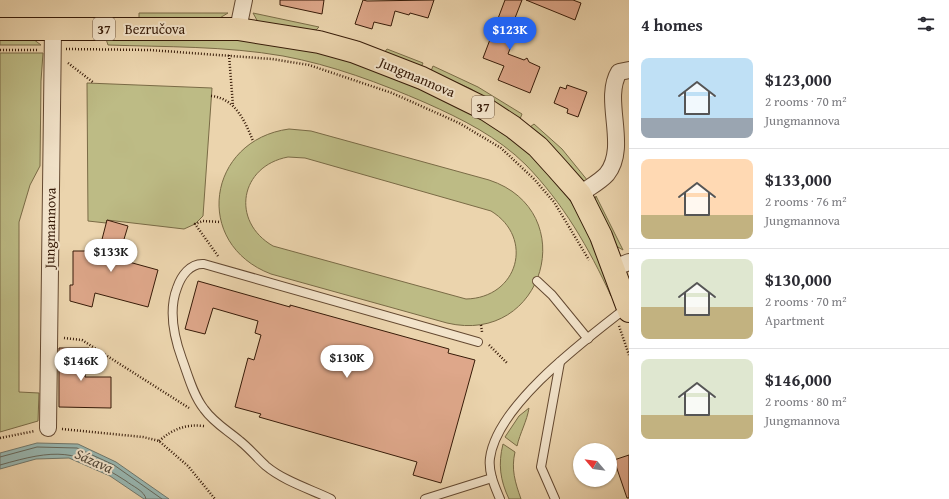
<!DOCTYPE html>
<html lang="en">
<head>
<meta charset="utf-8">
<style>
	:root { --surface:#fff; --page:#f7f7f7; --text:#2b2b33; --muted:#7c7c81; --line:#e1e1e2; --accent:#2563eb }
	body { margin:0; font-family:"Gentium Book Plus",serif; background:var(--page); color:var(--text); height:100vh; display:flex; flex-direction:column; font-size:15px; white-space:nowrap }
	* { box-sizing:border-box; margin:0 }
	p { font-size:13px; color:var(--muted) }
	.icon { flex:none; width:22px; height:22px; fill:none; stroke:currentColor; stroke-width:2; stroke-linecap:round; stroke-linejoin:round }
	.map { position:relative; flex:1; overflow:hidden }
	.sheet { display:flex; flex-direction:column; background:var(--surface); width:320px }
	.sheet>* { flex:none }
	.needle { width:26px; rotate:299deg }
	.fabs { position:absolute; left:573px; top:443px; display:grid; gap:8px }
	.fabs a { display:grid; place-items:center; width:44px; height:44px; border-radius:50%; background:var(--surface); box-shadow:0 1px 3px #0004; font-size:20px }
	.price { position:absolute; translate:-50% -34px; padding:0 9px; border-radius:14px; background:#fff; color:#222; font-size:13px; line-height:26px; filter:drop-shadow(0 1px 2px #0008) }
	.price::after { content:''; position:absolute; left:50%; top:24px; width:12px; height:9px; margin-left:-6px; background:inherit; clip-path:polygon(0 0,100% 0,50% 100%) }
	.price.active { background:var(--accent); color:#fff }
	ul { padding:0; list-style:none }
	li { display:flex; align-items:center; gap:12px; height:100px; padding:0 12px }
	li+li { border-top:1px solid var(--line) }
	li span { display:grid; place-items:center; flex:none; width:112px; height:80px; border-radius:8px; color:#555 }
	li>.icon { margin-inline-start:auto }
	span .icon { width:48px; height:48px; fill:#fffc; stroke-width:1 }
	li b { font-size:17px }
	h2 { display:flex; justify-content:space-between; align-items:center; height:48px; padding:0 12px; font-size:17px }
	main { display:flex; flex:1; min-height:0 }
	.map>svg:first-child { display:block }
</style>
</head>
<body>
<main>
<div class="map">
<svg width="629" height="499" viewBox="0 0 629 499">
	<rect width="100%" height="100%" fill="#ebd4ad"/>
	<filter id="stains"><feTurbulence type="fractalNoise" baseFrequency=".005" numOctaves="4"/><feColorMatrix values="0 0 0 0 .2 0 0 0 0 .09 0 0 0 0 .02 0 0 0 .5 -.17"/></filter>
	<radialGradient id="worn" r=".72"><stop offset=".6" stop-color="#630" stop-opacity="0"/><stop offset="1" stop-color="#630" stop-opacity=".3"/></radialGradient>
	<g fill="#bdbb85" stroke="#7a6b46" fill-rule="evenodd">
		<polygon points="139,13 228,13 218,19 139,19"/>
		<polygon points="253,13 319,27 316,30 311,30 258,22"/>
		<polygon points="0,39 33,39 41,45 0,45"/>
		<path d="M106 39C164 40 224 36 282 45 342 54 400 79 453 105 466 111 481 117 492 125 515 140 537 159 555 180 583 213 598 255 611 296 589 248 563 203 526 165 498 137 462 119 426 103 380 83 332 65 283 56 226 46 166 47 108 45Z"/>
		<polygon points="387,49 423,63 421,67 384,53"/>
		<polygon points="0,53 43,53 41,81 40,166 30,185 19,222 19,392 39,393 38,421 0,432"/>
		<polygon points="433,66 478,87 522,114 520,119 471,89 431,71"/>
		<polygon points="87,83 212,88 203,216 195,224 184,229 107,220 106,223 88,221"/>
		<polygon points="534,124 562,149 588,181 582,181 530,127"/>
		<path d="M289 129 311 131 489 180C583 211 544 346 447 323L271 274C192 244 207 140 289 129ZM288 157 305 158 491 211C535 238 518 298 466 299L273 246C230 221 240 166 288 157Z"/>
		<polygon points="596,196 623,250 616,246 595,199"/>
		<path d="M529 408C527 421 520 433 517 446L505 437 519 416Z"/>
		<path d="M503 444 515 452C511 469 515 482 521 499H509C500 480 498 464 503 444Z"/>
	</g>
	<polygon fill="#99b7b1" stroke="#72796d" points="37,443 78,444 116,462 169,499 144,499 110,476 69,458 36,459 0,469 0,453"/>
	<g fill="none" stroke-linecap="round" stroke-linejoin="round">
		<g stroke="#68695c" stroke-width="1">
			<polyline points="0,457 37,447 77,448 114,465 162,499"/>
			<path d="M0 465C56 449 75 448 126 481 132 486 145 491 146 499"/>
		</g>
	</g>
	<g fill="#dea78a" stroke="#371b08">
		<polygon points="280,0 324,0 322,14 280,5"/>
		<polygon points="363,0 367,1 434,0 428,18 410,13 409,15 395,11 391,26 374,22 372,29 355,24"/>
		<polygon points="505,0 522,0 508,36 514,38 508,54 524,60 527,58 529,62 540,67 530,93 498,80 504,66 483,58"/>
		<polygon points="526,0 573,0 581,3 575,20"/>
		<polygon points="567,85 587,92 578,117 567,113 568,109 554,103 560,87 566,89"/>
		<polygon points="107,220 128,226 118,259 158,270 148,307 95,293 92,307 70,301 70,285 73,285 73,251 99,251"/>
		<polygon points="198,281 290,307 290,305 449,349 448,353 475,360 441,483 413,475 417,462 259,417 261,414 235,407 248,358 254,360 261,335 255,333 258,321 213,308 205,334 185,329"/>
		<polygon points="59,348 89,348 85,377 111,377 111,408 59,407"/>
		<polygon points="629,455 629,498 627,498 614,460"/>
	</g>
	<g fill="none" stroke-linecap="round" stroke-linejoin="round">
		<defs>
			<g id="lane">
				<polyline points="537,281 552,295 588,339"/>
				<path d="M331 499C310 489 284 481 266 466 257 458 250 449 240 441 227 430 214 423 204 409 193 395 188 375 182 359 174 337 168 311 177 288 181 276 190 263 204 264L478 342"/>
				<polyline points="425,499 492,478"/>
				<path d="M500 499C495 487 488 472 490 458 497 405 585 340 626 308"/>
				<polyline points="555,499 541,467 560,362"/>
			</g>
			<g id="street">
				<polyline points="238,29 244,0"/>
				<path d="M580 194C588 188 600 182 607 174 629 146 602 100 619 72L629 70"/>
				<polyline points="614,268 629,262"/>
				<polyline points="48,428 53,29"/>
			</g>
			<polyline id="primary" points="0,29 238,29 319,42 355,52 422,78 487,110 513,127 538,147 557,168 580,194 601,236 629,311"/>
		</defs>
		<use href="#lane" stroke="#644931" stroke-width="10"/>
		<use href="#street" stroke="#644931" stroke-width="18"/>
		<use href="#primary" stroke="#371b08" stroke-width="24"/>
		<g stroke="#371b08" stroke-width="2.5" stroke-dasharray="1 2" stroke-linecap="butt">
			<polyline points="66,49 150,50 272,59 309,65 392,93 459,123 501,148 534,179 554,202 589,260"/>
			<polyline points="0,50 37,50"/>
			<polyline points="229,55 233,106"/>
			<polyline points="68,63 94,83"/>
			<path d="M211 96C235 98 245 121 253 141"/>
			<polyline points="218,256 195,224 203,221 221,222"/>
			<polyline points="481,325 482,332"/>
			<polyline points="619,326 629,355"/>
			<polyline points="64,338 82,340 189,408"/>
			<polyline points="489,345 507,363"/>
			<polyline points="95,372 95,348"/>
			<polyline points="62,429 143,437 159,441 188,466 215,499"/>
			<polyline points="0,438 35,431"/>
			<path d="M159 441C173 429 185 424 204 426"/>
		</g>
		<use href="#lane" stroke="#f2e3ca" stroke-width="8"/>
		<use href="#street" stroke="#f2e3ca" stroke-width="16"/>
		<use href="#primary" stroke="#ebd4ad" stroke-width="22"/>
	</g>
	<g text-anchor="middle" stroke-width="4" stroke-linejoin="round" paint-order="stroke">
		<g fill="#f2e3ca" stroke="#6f5742" stroke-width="1">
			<rect x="93" y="18" width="22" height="22" rx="3"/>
			<rect x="472" y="96" width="22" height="22" rx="3"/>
		</g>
		<g font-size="13" font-weight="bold" fill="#371b08">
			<text x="104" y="34">37</text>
			<text x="483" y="112">37</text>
		</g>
		<g font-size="14" fill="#371b08" stroke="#f2e3ca">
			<text x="155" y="34">Bezručova</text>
			<text transform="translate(417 77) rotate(23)" y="5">Jungmannova</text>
			<text transform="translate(50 228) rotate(-89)" y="5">Jungmannova</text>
		</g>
		<g font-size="15" font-style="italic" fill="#544a3b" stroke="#f2e3ca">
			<text transform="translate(94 461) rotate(24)" y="5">Sázava</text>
		</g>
	</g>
	<rect width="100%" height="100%" filter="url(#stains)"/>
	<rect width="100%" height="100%" fill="url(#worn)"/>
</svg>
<div class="fabs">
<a><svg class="needle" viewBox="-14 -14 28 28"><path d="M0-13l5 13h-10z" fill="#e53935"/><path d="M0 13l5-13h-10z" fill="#7c7c81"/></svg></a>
</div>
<b class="price active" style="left:510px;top:51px">$123K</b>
<b class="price" style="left:111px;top:273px">$133K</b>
<b class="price" style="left:347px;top:379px">$130K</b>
<b class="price" style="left:81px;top:382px">$146K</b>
</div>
<section class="sheet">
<h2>4 homes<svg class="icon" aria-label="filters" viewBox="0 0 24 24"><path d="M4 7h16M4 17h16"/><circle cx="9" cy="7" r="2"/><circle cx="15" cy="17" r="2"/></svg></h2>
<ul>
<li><span style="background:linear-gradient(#bfe0f5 75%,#9aa5b1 0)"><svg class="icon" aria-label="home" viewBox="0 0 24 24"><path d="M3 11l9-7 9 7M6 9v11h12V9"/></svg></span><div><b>$123,000</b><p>2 rooms · 70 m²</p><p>Jungmannova</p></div></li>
<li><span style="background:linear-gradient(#ffd9b3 70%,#c2b280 0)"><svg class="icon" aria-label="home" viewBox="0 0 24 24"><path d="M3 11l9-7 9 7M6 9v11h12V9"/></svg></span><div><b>$133,000</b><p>2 rooms · 76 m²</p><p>Jungmannova</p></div></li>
<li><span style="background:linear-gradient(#dfe7d0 60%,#c2b280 0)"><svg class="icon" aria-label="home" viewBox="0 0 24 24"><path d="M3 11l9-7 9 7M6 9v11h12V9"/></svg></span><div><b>$130,000</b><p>2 rooms · 70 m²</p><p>Apartment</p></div></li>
<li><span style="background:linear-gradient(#dfe7d0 70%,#c2b280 0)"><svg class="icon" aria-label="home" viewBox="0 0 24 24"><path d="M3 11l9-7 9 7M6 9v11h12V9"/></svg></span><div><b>$146,000</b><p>2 rooms · 80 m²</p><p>Jungmannova</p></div></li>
</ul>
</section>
</main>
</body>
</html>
